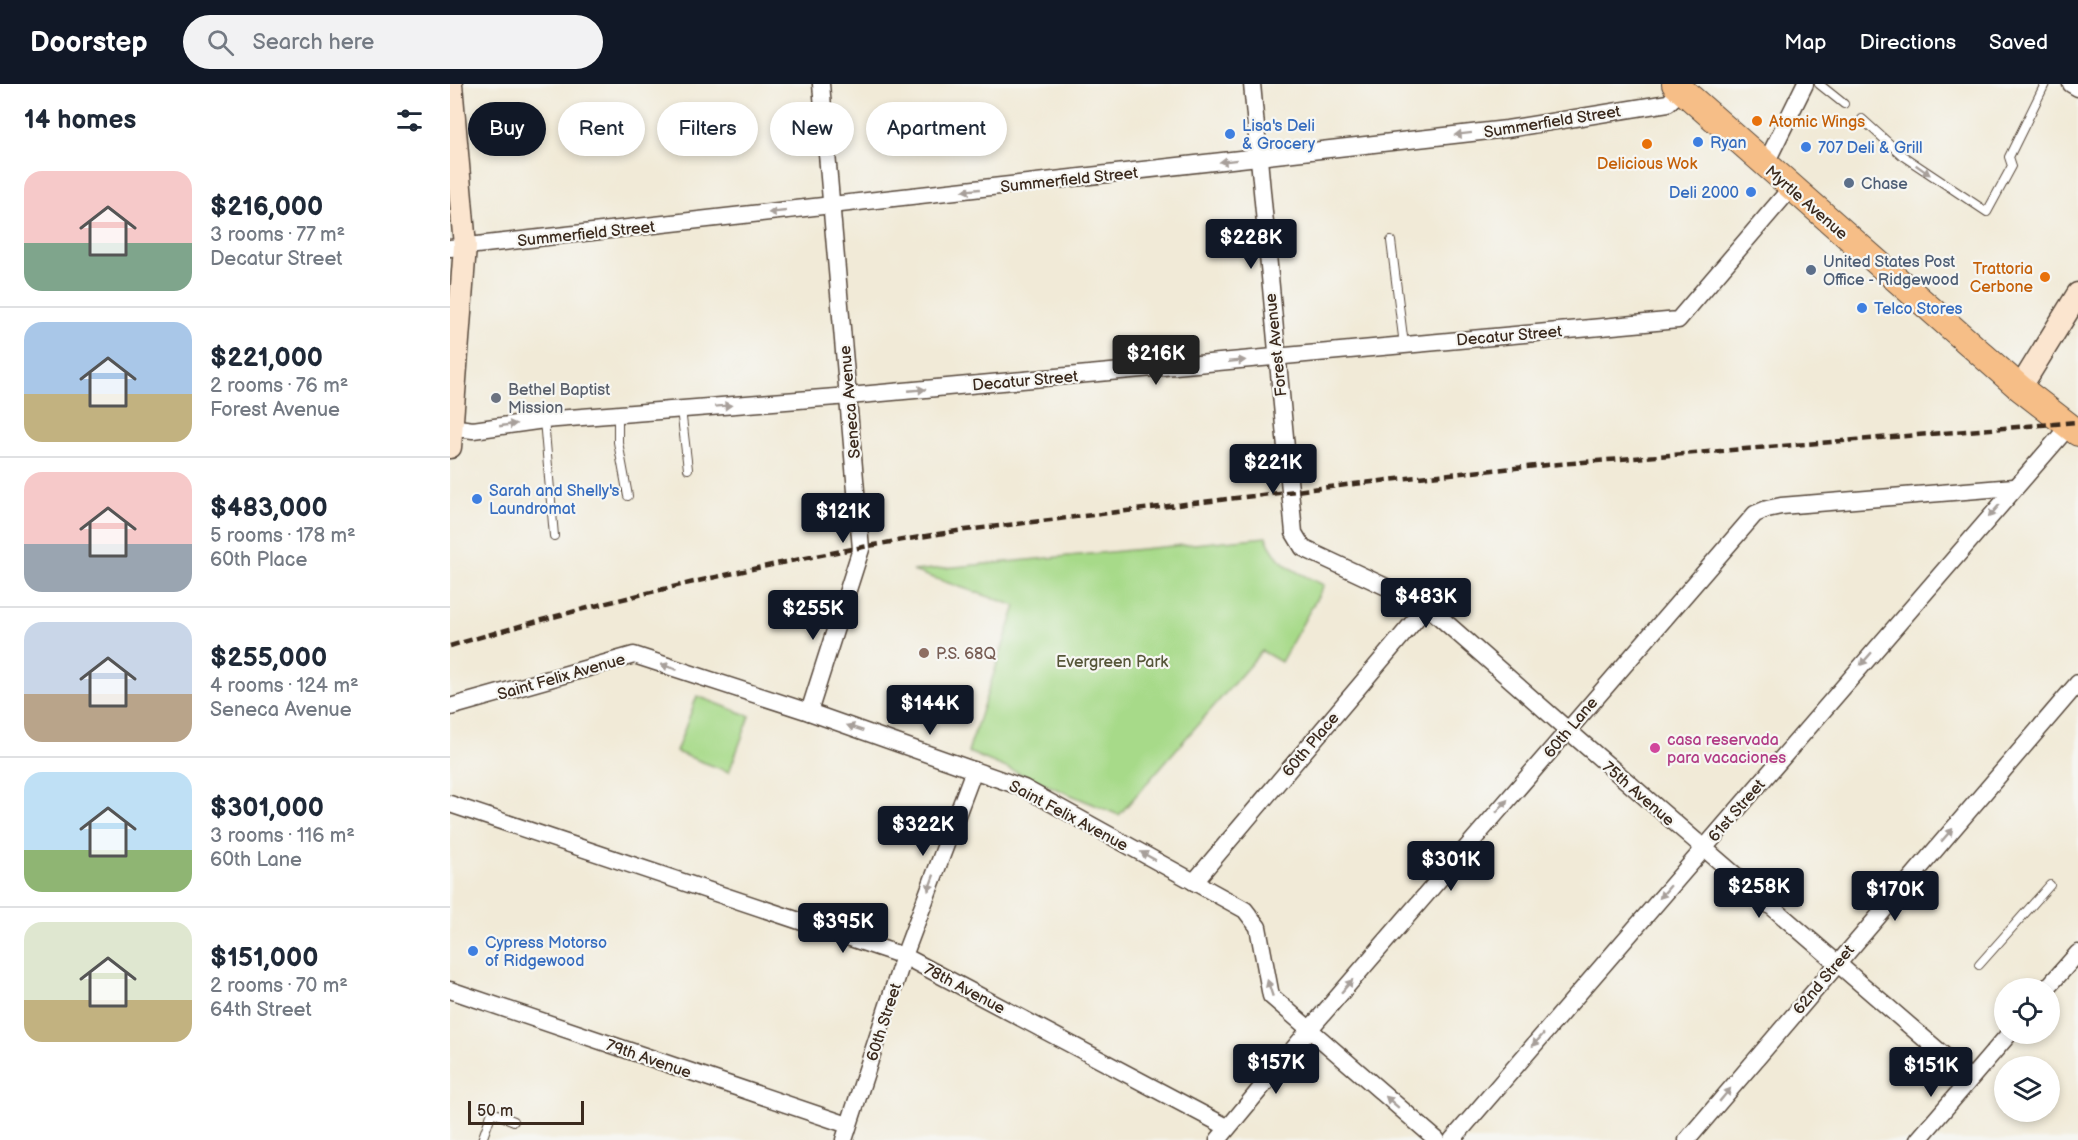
<!DOCTYPE html>
<html lang="en">
<head>
<meta charset="utf-8">
<style>
	:root { --surface:#fff; --page:#f2f2f3; --text:#1f2937; --muted:#747a83; --line:#e0e1e3; --accent:#111827 }
	body { margin:0; font-family:"Balsamiq Sans",sans-serif; background:var(--page); color:var(--text); height:100vh; display:flex; flex-direction:column; font-size:22px; white-space:nowrap }
	* { box-sizing:border-box; margin:0 }
	p { font-size:20px; color:var(--muted) }
	.icon { flex:none; width:33px; height:33px; fill:none; stroke:currentColor; stroke-width:2; stroke-linecap:round; stroke-linejoin:round }
	.map { position:relative; flex:1; overflow:hidden }
	.drawer { display:flex; flex-direction:column; background:var(--surface); width:450px }
	.drawer>* { flex:none }
	.guide { position:absolute; left:18px; top:18px; width:570px; height:54px; display:flex; gap:12px }
	.tools { position:absolute; left:1544px; top:894px; display:grid; gap:12px }
	.tools a { display:grid; place-items:center; width:66px; height:66px; border-radius:50%; background:var(--surface); box-shadow:0 3px 9px #0003; font-size:30px }
	.scale { position:absolute; left:18px; bottom:15px; width:116px; box-sizing:border-box; padding-left:6px; border:3px solid #3b2a1e; border-top:0; font-size:16px; line-height:21px; white-space:nowrap; color:#3b2a1e; -webkit-text-stroke:4px #f6f6f2; paint-order:stroke }
	.price { position:absolute; translate:-50% -51px; padding:0 14px; border-radius:6px; background:var(--accent); color:#fff; font-size:20px; line-height:39px; filter:drop-shadow(0 2px 3px #0008) }
	.price::after { content:''; position:absolute; left:50%; top:36px; width:18px; height:14px; margin-left:-9px; background:inherit; clip-path:polygon(0 0,100% 0,50% 100%) }
	.price.current { background:#222; color:#fff }
	ul { padding:0; list-style:none }
	li { display:flex; align-items:center; gap:18px; height:150px; padding:0 24px }
	li+li { border-top:2px solid var(--line) }
	li span { display:grid; place-items:center; flex:none; width:168px; height:120px; border-radius:18px; color:#555 }
	li>.icon { margin-inline-start:auto }
	span .icon { width:72px; height:72px; fill:#fffc; stroke-width:1 }
	li b { font-size:26px }
	h2 { display:flex; justify-content:space-between; align-items:center; height:72px; padding:0 24px; font-size:26px }
	.pill { padding:0 21px; border-radius:27px; background:var(--surface); box-shadow:0 3px 9px #0003; font-size:21px; line-height:54px }
	.pill.current { background:var(--accent); color:#fff }
	header { display:flex; align-items:center; gap:36px; box-sizing:border-box; height:84px; padding:0 30px; background:var(--accent); color:#fff }
	header strong { font-size:28px }
	nav { display:flex; gap:33px; margin-inline-start:auto; font-size:21px }
	.search { width:420px; height:54px; background:var(--page); display:flex; align-items:center; gap:15px; box-sizing:border-box; padding:0 21px; border-radius:33px; color:var(--muted); font-size:22px }
	main { display:flex; flex:1; min-height:0 }
	.map>svg:first-child { display:block }
</style>
</head>
<body>
<header>
<strong>Doorstep</strong>
<div class="search"><svg class="icon" aria-label="search" viewBox="0 0 24 24"><circle cx="10" cy="10" r="6"/><path d="M15 15l6 6"/></svg>Search here</div>
<nav><a>Map</a><a>Directions</a><a>Saved</a></nav>
</header>
<main>
<section class="drawer">
<h2>14 homes<svg class="icon" aria-label="filters" viewBox="0 0 24 24"><path d="M4 7h16M4 17h16"/><circle cx="9" cy="7" r="2"/><circle cx="15" cy="17" r="2"/></svg></h2>
<ul>
<li><span style="background:linear-gradient(#f6c9c9 60%,#7fa58c 0)"><svg class="icon" aria-label="home" viewBox="0 0 24 24"><path d="M3 11l9-7 9 7M6 9v11h12V9"/></svg></span><div><b>$216,000</b><p>3 rooms · 77 m²</p><p>Decatur Street</p></div></li>
<li><span style="background:linear-gradient(#a9c7e8 60%,#c2b280 0)"><svg class="icon" aria-label="home" viewBox="0 0 24 24"><path d="M3 11l9-7 9 7M6 9v11h12V9"/></svg></span><div><b>$221,000</b><p>2 rooms · 76 m²</p><p>Forest Avenue</p></div></li>
<li><span style="background:linear-gradient(#f6c9c9 60%,#9aa5b1 0)"><svg class="icon" aria-label="home" viewBox="0 0 24 24"><path d="M3 11l9-7 9 7M6 9v11h12V9"/></svg></span><div><b>$483,000</b><p>5 rooms · 178 m²</p><p>60th Place</p></div></li>
<li><span style="background:linear-gradient(#c9d6e8 60%,#b9a48a 0)"><svg class="icon" aria-label="home" viewBox="0 0 24 24"><path d="M3 11l9-7 9 7M6 9v11h12V9"/></svg></span><div><b>$255,000</b><p>4 rooms · 124 m²</p><p>Seneca Avenue</p></div></li>
<li><span style="background:linear-gradient(#bfe0f5 65%,#8fb573 0)"><svg class="icon" aria-label="home" viewBox="0 0 24 24"><path d="M3 11l9-7 9 7M6 9v11h12V9"/></svg></span><div><b>$301,000</b><p>3 rooms · 116 m²</p><p>60th Lane</p></div></li>
<li><span style="background:linear-gradient(#dfe7d0 65%,#c2b280 0)"><svg class="icon" aria-label="home" viewBox="0 0 24 24"><path d="M3 11l9-7 9 7M6 9v11h12V9"/></svg></span><div><b>$151,000</b><p>2 rooms · 70 m²</p><p>64th Street</p></div></li>
</ul>
</section>
<div class="map">
<svg width="1628" height="1056" viewBox="0 0 1628 1056">
	<rect width="100%" height="100%" fill="#f6f6f2"/>
	<filter id="ink" filterUnits="userSpaceOnUse"><feTurbulence type="fractalNoise" baseFrequency=".0167" numOctaves="2"/><feDisplacementMap in="SourceGraphic" scale="12" xChannelSelector="R" yChannelSelector="G"/><feConvolveMatrix kernelMatrix="1 2 1 2 8 2 1 2 1" color-interpolation-filters="sRGB"/></filter>
	<filter id="wash" filterUnits="userSpaceOnUse"><feTurbulence type="fractalNoise" baseFrequency=".008" numOctaves="4" result="noise"/><feDisplacementMap in="SourceGraphic" scale="24" xChannelSelector="R" yChannelSelector="G"/><feGaussianBlur stdDeviation="1.35" result="paint"/><feColorMatrix in="noise" values="0 0 0 0 0 0 0 0 0 0 0 0 0 0 0 0 0 1.4 0 .05"/><feComposite in="paint" operator="in"/></filter>
	<g filter="url(#wash)">
		<rect width="100%" height="100%" fill="#f1ead7"/>
		<g fill="#a7da89" stroke="#718254" stroke-width="1.5">
			<path d="M816 453C827 482 848 489 874 501L831 578 812 567 669 731 518 668 566 522 463 487Z"/>
			<polygon points="247,612 300,632 279,688 226,668"/>
		</g>
	</g>
	<g filter="url(#ink)">
		<g fill="none" stroke-linecap="round" stroke-linejoin="round">
			<defs>
				<g id="service">
					<polyline points="1369,0 1394,20"/>
					<polyline points="1412,35 1453,72 1537,128 1562,82 1559,73 1595,0"/>
					<polyline points="941,157 954,261"/>
					<polyline points="231,325 238,385"/>
					<polyline points="168,330 168,358 178,412"/>
					<polyline points="94,336 104,452"/>
					<polyline points="1529,881 1600,801"/>
					<polyline points="32,1056 42,1028 64,1037"/>
				</g>
				<g id="minor">
					<polyline points="802,0 844,449 853,464 977,522 1129,656 1520,994"/>
					<polyline points="1621,0 1628,4"/>
					<polyline points="1315,81 1355,0"/>
					<polyline points="0,164 1057,45 1218,19 1232,6"/>
					<polyline points="0,343 23,346 94,336 399,312 1228,236 1341,104"/>
					<polyline points="0,623 184,571 359,628 574,704 795,826 808,843 821,912 987,1056"/>
					<polyline points="359,628 411,465 371,0"/>
					<polyline points="0,720 454,872 777,1043"/>
					<polyline points="744,798 977,522"/>
					<polyline points="1597,904 1628,869"/>
					<polyline points="0,906 398,1041"/>
					<polyline points="394,1056 454,872 524,686"/>
					<polyline points="768,1056 859,946 1305,430 1317,425 1331,422 1564,403"/>
					<polyline points="1002,1056 1619,342"/>
					<polyline points="1237,1056 1628,599"/>
					<polyline points="1468,1056 1559,950"/>
				</g>
				<g id="secondary">
					<polyline points="1570,304 1628,210"/>
					<polyline points="0,363 15,162 1,0"/>
				</g>
				<polyline id="primary" points="1225,0 1570,304 1628,349"/>
			</defs>
			<use href="#service" stroke="#56473a" stroke-width="10"/>
			<use href="#minor" stroke="#56473a" stroke-width="19"/>
			<use href="#secondary" stroke="#56473a" stroke-width="25"/>
			<use href="#primary" stroke="#56473a" stroke-width="28"/>
			<use href="#service" stroke="#fff" stroke-width="8"/>
			<use href="#minor" stroke="#fff" stroke-width="16"/>
			<use href="#secondary" stroke="#fbe5cf" stroke-width="22"/>
			<use href="#primary" stroke="#f6be87" stroke-width="26"/>
			<path stroke="#3b2a1e" stroke-width="4.5" stroke-dasharray="9 4.5" stroke-linecap="butt" d="M0 562C166 513 336 474 507 447L947 395 1097 381 1628 338"/>
		</g>
		<defs><path id="oneway-solid" d="M-6-.8H1V-3.2L6.5 0L1 3.2V.8H-6Z" transform="scale(1.5)"/></defs>
		<g fill="#a79f9a">
			<use href="#oneway-solid" transform="translate(1013 50) rotate(173)"/>
			<use href="#oneway-solid" transform="translate(778 77) rotate(173)"/>
			<use href="#oneway-solid" transform="translate(1473 86) rotate(35)"/>
			<use href="#oneway-solid" transform="translate(521 106) rotate(174)"/>
			<use href="#oneway-solid" transform="translate(327 128) rotate(174)"/>
			<use href="#oneway-solid" transform="translate(787 277) rotate(-5)"/>
			<use href="#oneway-solid" transform="translate(467 306) rotate(-5)"/>
			<use href="#oneway-solid" transform="translate(273 322) rotate(-4)"/>
			<use href="#oneway-solid" transform="translate(58 341) rotate(-8)"/>
			<use href="#oneway-solid" transform="translate(1544 427) rotate(131)"/>
			<use href="#oneway-solid" transform="translate(1416 575) rotate(131)"/>
			<use href="#oneway-solid" transform="translate(219 583) rotate(-162)"/>
			<use href="#oneway-solid" transform="translate(405 644) rotate(-161)"/>
			<use href="#oneway-solid" transform="translate(1052 722) rotate(-49)"/>
			<use href="#oneway-solid" transform="translate(1497 751) rotate(-49)"/>
			<use href="#oneway-solid" transform="translate(698 772) rotate(-151)"/>
			<use href="#oneway-solid" transform="translate(481 799) rotate(110)"/>
			<use href="#oneway-solid" transform="translate(1215 808) rotate(131)"/>
			<use href="#oneway-solid" transform="translate(897 902) rotate(-49)"/>
			<use href="#oneway-solid" transform="translate(820 904) rotate(-108)"/>
			<use href="#oneway-solid" transform="translate(1088 956) rotate(131)"/>
			<use href="#oneway-solid" transform="translate(1275 1011) rotate(-50)"/>
			<use href="#oneway-solid" transform="translate(942 1018) rotate(-139)"/>
		</g>
	</g>
	<g fill="#e8710a" stroke="#f6f6f2" stroke-width="2">
		<circle cx="1307" cy="37" r="6"/>
		<circle cx="1197" cy="60" r="6"/>
		<circle cx="1595" cy="193" r="6"/>
	</g>
	<g fill="#3f7fe0" stroke="#f6f6f2" stroke-width="2">
		<circle cx="780" cy="50" r="6"/>
		<circle cx="1248" cy="58" r="6"/>
		<circle cx="1356" cy="63" r="6"/>
		<circle cx="1301" cy="108" r="6"/>
		<circle cx="1412" cy="224" r="6"/>
		<circle cx="27" cy="415" r="6"/>
		<circle cx="23" cy="867" r="6"/>
	</g>
	<g fill="#5c6f8a" stroke="#f6f6f2" stroke-width="2">
		<circle cx="1399" cy="99" r="6"/>
		<circle cx="1361" cy="186" r="6"/>
	</g>
	<circle fill="#6b7280" stroke="#f6f6f2" stroke-width="2" cx="46" cy="314" r="6"/>
	<circle fill="#8d6e63" stroke="#f6f6f2" stroke-width="2" cx="474" cy="569" r="6"/>
	<circle fill="#d1479c" stroke="#f6f6f2" stroke-width="2" cx="1205" cy="664" r="6"/>
	<g text-anchor="middle" stroke-width="4.5" stroke-linejoin="round" paint-order="stroke">
		<g font-size="16" fill="#3b2a1e" stroke="#f6f6f2">
			<text transform="translate(1102 37) rotate(-9)" y="6">Summerfield Street</text>
			<text transform="translate(619 95) rotate(-6)" y="6">Summerfield Street</text>
			<text transform="translate(1357 118) rotate(41)" y="6">Myrtle Avenue</text>
			<text transform="translate(136 149) rotate(-6)" y="6">Summerfield Street</text>
			<text transform="translate(1059 251) rotate(-5)" y="6">Decatur Street</text>
			<text transform="translate(825 261) rotate(-96)" y="6">Forest Avenue</text>
			<text transform="translate(575 296) rotate(-5)" y="6">Decatur Street</text>
			<text transform="translate(399 318) rotate(-95)" y="6">Seneca Avenue</text>
			<text transform="translate(111 592) rotate(-16)" y="6">Saint Felix Avenue</text>
			<text transform="translate(1120 643) rotate(-50)" y="6">60th Lane</text>
			<text transform="translate(860 660) rotate(-50)" y="6">60th Place</text>
			<text transform="translate(1189 709) rotate(41)" y="6">75th Avenue</text>
			<text transform="translate(1286 726) rotate(-49)" y="6">61st Street</text>
			<text transform="translate(619 731) rotate(28)" y="6">Saint Felix Avenue</text>
			<text transform="translate(1373 895) rotate(-50)" y="6">62nd Street</text>
			<text transform="translate(515 904) rotate(28)" y="6">78th Avenue</text>
			<text transform="translate(433 938) rotate(-72)" y="6">60th Street</text>
			<text transform="translate(199 974) rotate(19)" y="6">79th Avenue</text>
		</g>
		<g font-size="16" fill="#c56008" stroke="#f6f6f2" text-anchor="start">
			<text x="1319" y="43">Atomic Wings</text>
			<text x="1197" y="85" text-anchor="middle">Delicious Wok</text>
			<text x="1583" y="190" text-anchor="end">Trattoria<tspan x="1583" dy="18">Cerbone</tspan></text>
		</g>
		<g font-size="16" fill="#366cbe" stroke="#f6f6f2" text-anchor="start">
			<text x="792" y="47">Lisa's Deli<tspan x="792" dy="18">&amp; Grocery</tspan></text>
			<text x="1260" y="64">Ryan</text>
			<text x="1368" y="69">707 Deli &amp; Grill</text>
			<text x="1289" y="114" text-anchor="end">Deli 2000</text>
			<text x="1424" y="230">Telco Stores</text>
			<text x="39" y="412">Sarah and Shelly's<tspan x="39" dy="18">Laundromat</tspan></text>
			<text x="35" y="864">Cypress Motorso<tspan x="35" dy="18">of Ridgewood</tspan></text>
		</g>
		<g font-size="16" fill="#4e5e75" stroke="#f6f6f2" text-anchor="start">
			<text x="1411" y="105">Chase</text>
			<text x="1373" y="183">United States Post<tspan x="1373" dy="18">Office - Ridgewood</tspan></text>
		</g>
		<g font-size="16" fill="#5b616d" stroke="#f6f6f2" text-anchor="start">
			<text x="58" y="311">Bethel Baptist<tspan x="58" dy="18">Mission</tspan></text>
		</g>
		<g font-size="16" fill="#785e54" stroke="#f6f6f2" text-anchor="start">
			<text x="486" y="575">P.S. 68Q</text>
		</g>
		<g font-size="16" fill="#565639" stroke="#f6f6f2">
			<text x="662" y="583">Evergreen Park</text>
		</g>
		<g font-size="16" fill="#b23c85" stroke="#f6f6f2" text-anchor="start">
			<text x="1217" y="661">casa reservada<tspan x="1217" dy="18">para vacaciones</tspan></text>
		</g>
	</g>
</svg>
<div class="tools">
<a><svg class="icon" aria-label="locate" viewBox="0 0 24 24"><circle cx="12" cy="12" r="6"/><path d="M12 2v4M12 18v4M2 12h4M18 12h4"/></svg></a>
<a><svg class="icon" aria-label="layers" viewBox="0 0 24 24"><path d="M12 4l9 5-9 5-9-5zM3 14l9 5 9-5"/></svg></a>
</div>
<div class="scale">50 m</div>
<b class="price" style="left:801px;top:186px">$228K</b>
<b class="price current" style="left:706px;top:302px">$216K</b>
<b class="price" style="left:823px;top:411px">$221K</b>
<b class="price" style="left:393px;top:460px">$121K</b>
<b class="price" style="left:976px;top:545px">$483K</b>
<b class="price" style="left:363px;top:557px">$255K</b>
<b class="price" style="left:480px;top:652px">$144K</b>
<b class="price" style="left:473px;top:773px">$322K</b>
<b class="price" style="left:1001px;top:808px">$301K</b>
<b class="price" style="left:1309px;top:835px">$258K</b>
<b class="price" style="left:1445px;top:838px">$170K</b>
<b class="price" style="left:393px;top:870px">$395K</b>
<b class="price" style="left:826px;top:1011px">$157K</b>
<b class="price" style="left:1481px;top:1014px">$151K</b>
<div class="guide">
<a class="pill current">Buy</a>
<a class="pill">Rent</a>
<a class="pill">Filters</a>
<a class="pill">New</a>
<a class="pill">Apartment</a>
</div>
</div>
</main>
</body>
</html>
